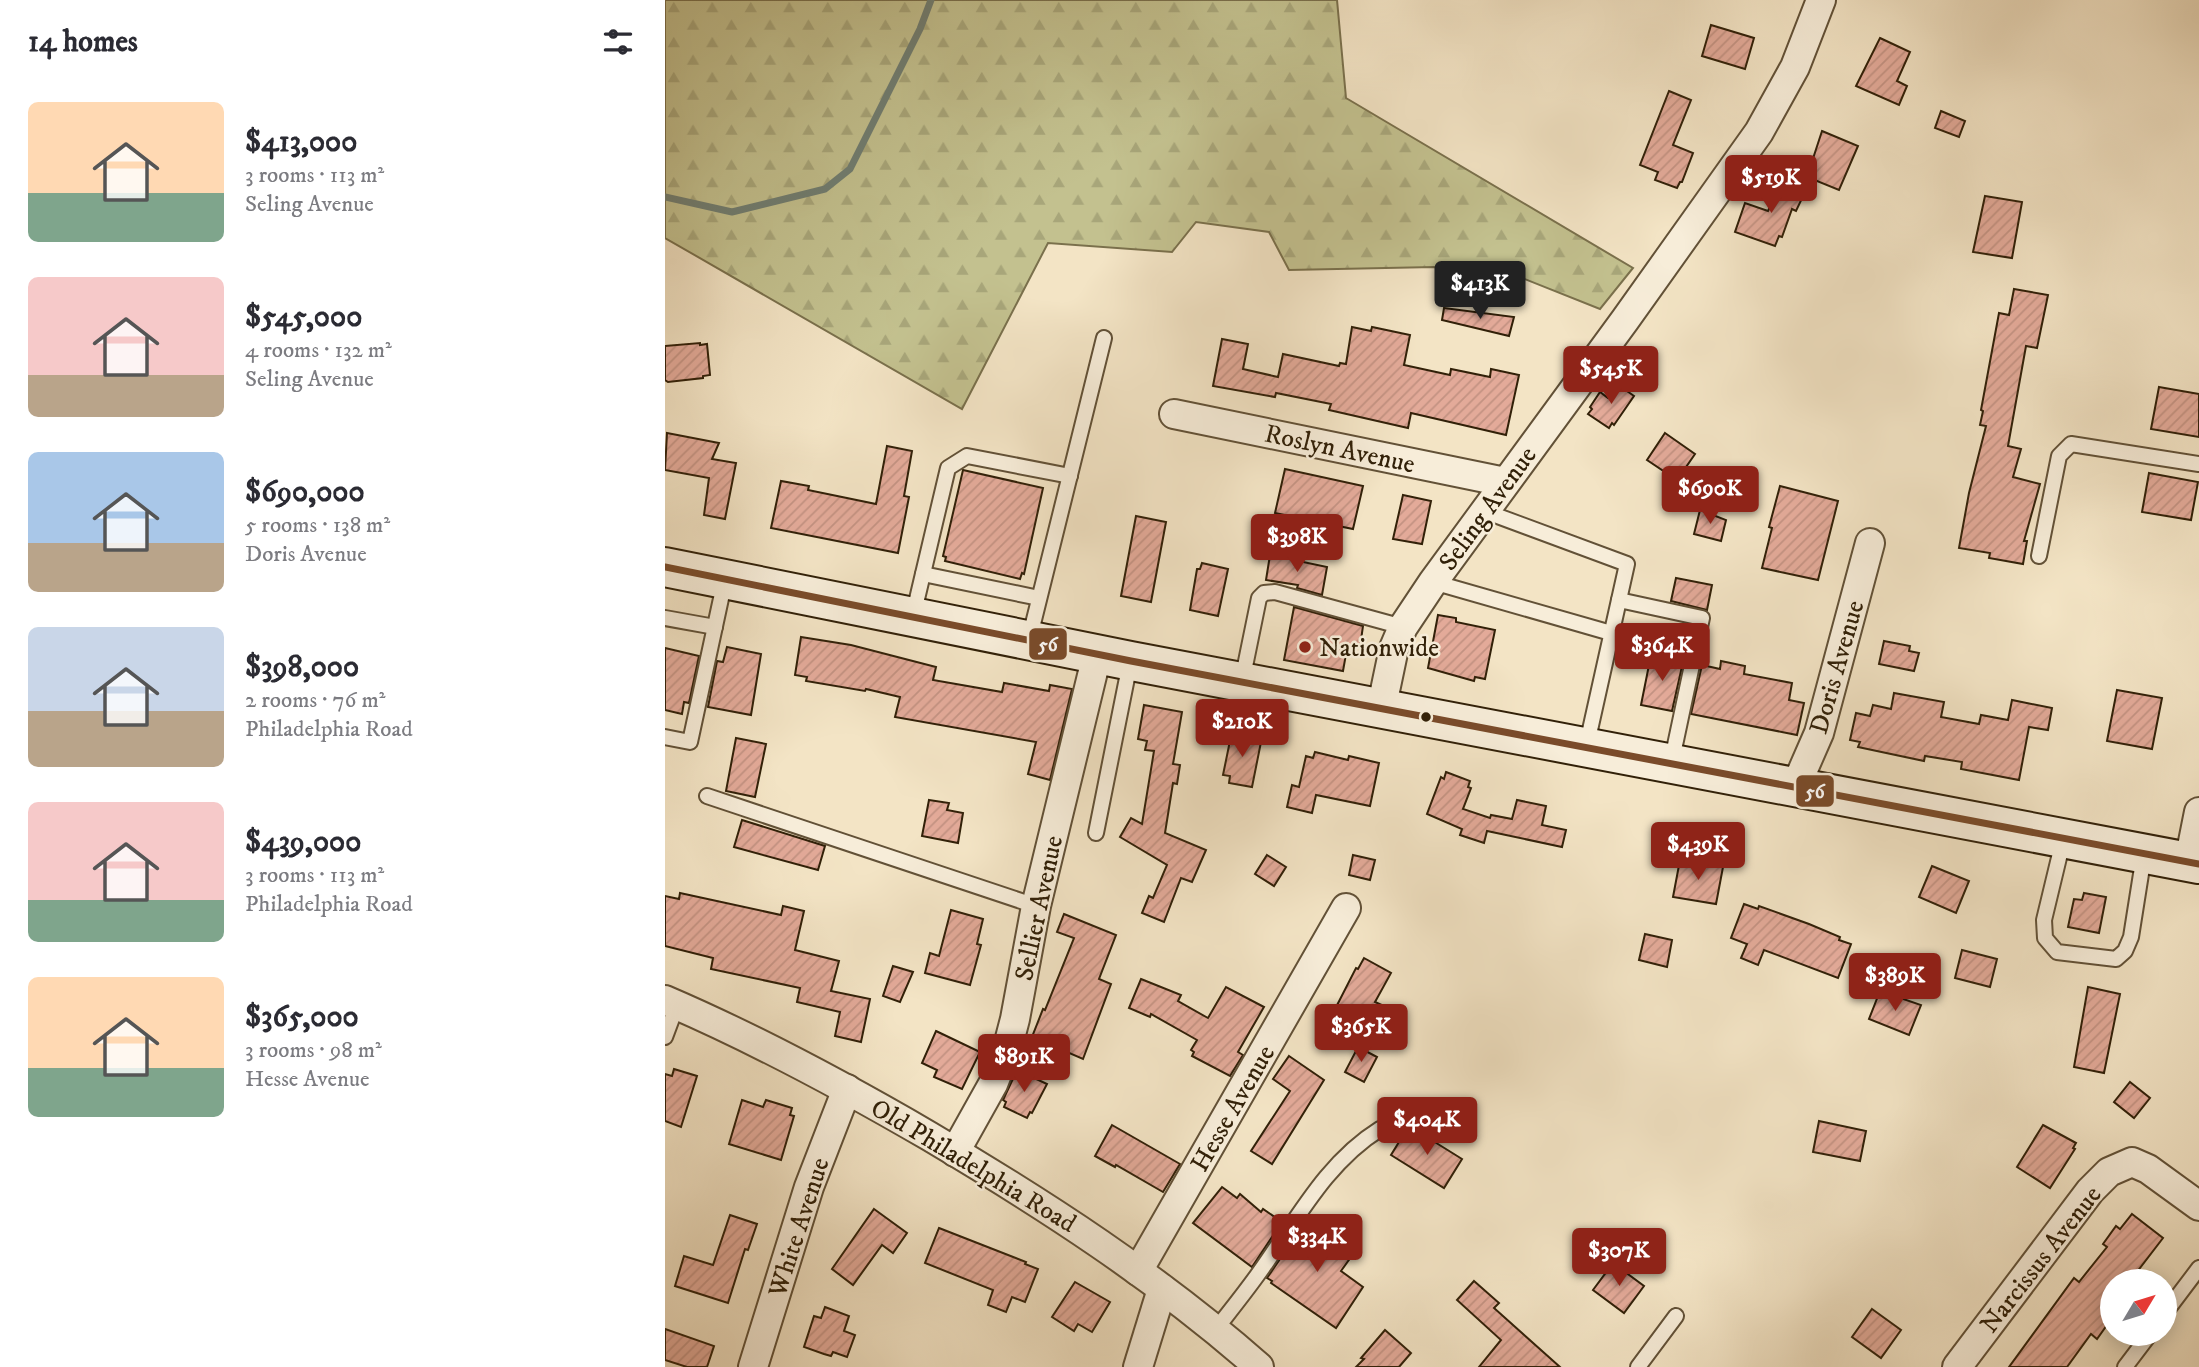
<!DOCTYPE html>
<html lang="en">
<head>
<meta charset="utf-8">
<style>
	:root { --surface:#fff; --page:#f2f2f3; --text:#2b2b33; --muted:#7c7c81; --accent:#8f2418 }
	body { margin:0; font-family:"IM FELL DW Pica",serif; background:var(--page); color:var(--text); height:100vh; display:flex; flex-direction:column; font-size:26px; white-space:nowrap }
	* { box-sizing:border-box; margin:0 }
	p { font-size:23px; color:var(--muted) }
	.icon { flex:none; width:38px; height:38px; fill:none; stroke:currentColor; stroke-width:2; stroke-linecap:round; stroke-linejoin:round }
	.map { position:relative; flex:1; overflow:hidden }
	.panel { display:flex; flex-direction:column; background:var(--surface); width:665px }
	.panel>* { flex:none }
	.needle { width:46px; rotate:52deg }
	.controls { position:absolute; left:1435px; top:1269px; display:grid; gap:14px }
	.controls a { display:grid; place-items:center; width:77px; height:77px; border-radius:50%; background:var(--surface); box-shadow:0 4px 18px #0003; font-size:35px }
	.price { position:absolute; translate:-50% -60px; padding:0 16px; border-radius:7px; background:var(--accent); color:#fff; font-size:23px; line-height:46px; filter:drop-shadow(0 2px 4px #0008) }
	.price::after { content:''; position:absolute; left:50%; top:42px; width:21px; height:16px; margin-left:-10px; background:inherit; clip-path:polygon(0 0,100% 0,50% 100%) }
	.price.current { background:#222; color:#fff }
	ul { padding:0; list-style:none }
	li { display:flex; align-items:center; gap:21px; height:175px; padding:0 28px }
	li span { display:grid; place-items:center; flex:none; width:196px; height:140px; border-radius:10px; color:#555 }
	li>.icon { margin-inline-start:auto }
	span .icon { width:84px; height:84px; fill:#fffc; stroke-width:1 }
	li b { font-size:30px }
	h2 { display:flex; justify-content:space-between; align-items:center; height:84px; padding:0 28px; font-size:30px }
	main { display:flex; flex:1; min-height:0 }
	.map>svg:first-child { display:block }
</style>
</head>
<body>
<main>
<section class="panel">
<h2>14 homes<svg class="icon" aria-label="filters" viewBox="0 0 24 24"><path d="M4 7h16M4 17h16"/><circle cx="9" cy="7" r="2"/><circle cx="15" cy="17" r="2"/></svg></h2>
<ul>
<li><span style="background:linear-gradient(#ffd9b3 65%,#7fa58c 0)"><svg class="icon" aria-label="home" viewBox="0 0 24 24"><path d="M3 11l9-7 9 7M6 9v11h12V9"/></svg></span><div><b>$413,000</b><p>3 rooms · 113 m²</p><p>Seling Avenue</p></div></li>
<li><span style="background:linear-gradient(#f6c9c9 70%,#b9a48a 0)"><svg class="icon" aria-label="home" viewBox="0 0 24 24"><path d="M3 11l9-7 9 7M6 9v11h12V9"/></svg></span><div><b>$545,000</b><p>4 rooms · 132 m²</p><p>Seling Avenue</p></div></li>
<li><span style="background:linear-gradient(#a9c7e8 65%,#b9a48a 0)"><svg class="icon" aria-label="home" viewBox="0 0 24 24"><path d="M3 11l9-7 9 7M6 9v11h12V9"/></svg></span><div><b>$690,000</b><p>5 rooms · 138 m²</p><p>Doris Avenue</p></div></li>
<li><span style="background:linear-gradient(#c9d6e8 60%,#b9a48a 0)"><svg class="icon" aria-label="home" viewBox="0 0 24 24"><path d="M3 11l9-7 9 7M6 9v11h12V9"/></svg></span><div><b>$398,000</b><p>2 rooms · 76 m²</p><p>Philadelphia Road</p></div></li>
<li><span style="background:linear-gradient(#f6c9c9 70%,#7fa58c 0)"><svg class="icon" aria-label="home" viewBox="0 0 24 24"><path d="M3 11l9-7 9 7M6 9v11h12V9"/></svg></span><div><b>$439,000</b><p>3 rooms · 113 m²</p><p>Philadelphia Road</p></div></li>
<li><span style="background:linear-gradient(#ffd9b3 65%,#7fa58c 0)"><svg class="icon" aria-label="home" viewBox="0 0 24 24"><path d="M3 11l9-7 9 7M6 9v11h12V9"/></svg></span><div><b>$365,000</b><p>3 rooms · 98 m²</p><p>Hesse Avenue</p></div></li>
</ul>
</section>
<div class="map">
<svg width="1534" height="1367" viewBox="0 0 1534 1367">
	<defs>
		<pattern id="forest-firs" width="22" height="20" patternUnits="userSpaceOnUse" patternTransform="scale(1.75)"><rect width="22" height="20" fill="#c3c18f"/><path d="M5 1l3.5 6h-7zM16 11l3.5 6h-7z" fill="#a8a67a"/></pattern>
		<pattern id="building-hatch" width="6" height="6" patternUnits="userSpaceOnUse" patternTransform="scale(1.75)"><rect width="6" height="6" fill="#e3aa99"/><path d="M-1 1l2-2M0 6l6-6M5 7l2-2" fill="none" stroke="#c39282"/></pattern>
	</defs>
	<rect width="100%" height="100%" fill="#f3e4c5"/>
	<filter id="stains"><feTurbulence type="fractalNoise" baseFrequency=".00286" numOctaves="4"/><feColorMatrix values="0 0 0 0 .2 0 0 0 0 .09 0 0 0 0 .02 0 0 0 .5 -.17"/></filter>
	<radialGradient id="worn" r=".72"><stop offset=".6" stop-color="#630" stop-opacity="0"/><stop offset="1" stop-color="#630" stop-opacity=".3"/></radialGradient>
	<polygon fill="url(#forest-firs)" stroke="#7a704c" stroke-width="2" points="0,0 672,0 681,98 968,268 935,309 857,278 769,267 624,270 604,232 531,222 507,252 383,243 297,409 0,238"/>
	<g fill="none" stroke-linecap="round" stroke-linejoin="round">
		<polyline stroke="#717f73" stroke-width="7" points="0,197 67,212 160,189 185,169 255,29 266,0"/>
	</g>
	<g fill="url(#building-hatch)" stroke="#312008" stroke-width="2">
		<polygon points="1046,25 1089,38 1080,69 1037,56"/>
		<polygon points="1215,38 1245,52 1232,81 1242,86 1234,105 1191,86"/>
		<polygon points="1004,91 1026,100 1008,145 1028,153 1017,182 1015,182 1012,188 990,180 993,172 975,165"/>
		<polygon points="1276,111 1300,121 1294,137 1270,128"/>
		<polygon points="1157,131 1193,146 1174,190 1142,177"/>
		<polygon points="1118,179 1141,190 1131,211 1127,209 1117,237 1114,236 1110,246 1070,232 1080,203 1103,211"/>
		<polygon points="1320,196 1357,202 1347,258 1308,252"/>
		<polygon points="1349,289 1383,295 1372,348 1361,346 1343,446 1356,449 1348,477 1375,484 1359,541 1362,541 1358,564 1324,558 1325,553 1294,548 1304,493 1321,426 1315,425 1318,411 1316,410 1334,313 1344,315"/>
		<polygon points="779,308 849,317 844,336 777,320"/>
		<polygon points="687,327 706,331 707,327 745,335 739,365 785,375 786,369 825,377 826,369 854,375 841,435 746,413 743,428 664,410 666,404 611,393 610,397 548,386 557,339 583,344 578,369 613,377 618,354 674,366 675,363 681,364"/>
		<polygon points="35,343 35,345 42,344 45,375 38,376 38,378 3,382 0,380 0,346"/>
		<polygon points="952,384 969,396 949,425 947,423 944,428 923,414 927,409 925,407 935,392 943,398"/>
		<polygon points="1494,387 1534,394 1534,437 1486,429"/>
		<polygon points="2,433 54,443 47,459 71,463 60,519 39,515 44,478 0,470"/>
		<polygon points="1000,433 1030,454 1012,480 982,460"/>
		<polygon points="222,446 247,451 239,496 244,497 233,553 106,528 116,481 144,486 143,490 211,504"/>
		<polygon points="620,469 698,486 688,529 610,513"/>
		<polygon points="298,470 378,488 359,574 357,573 355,579 280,561 281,557 278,556"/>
		<polygon points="1484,473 1533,482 1526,520 1477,512"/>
		<polygon points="1115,486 1173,501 1153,580 1097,568 1107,528 1104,527"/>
		<polygon points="738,495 766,501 757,544 728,539"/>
		<polygon points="1035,510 1061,520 1056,541 1029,534"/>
		<polygon points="471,516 501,522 486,602 456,596"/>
		<polygon points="605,555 662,567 657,595 632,588 633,585 601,580"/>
		<polygon points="537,563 563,569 553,616 525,610 532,569 535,569"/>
		<polygon points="1011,578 1047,585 1042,610 1006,601"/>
		<polygon points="629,607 698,626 695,647 687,646 686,654 681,654 678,671 619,660"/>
		<polygon points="773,615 791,618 791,622 830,630 820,679 810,677 809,681 763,668"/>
		<polygon points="136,637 186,645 271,667 268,680 337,692 339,683 384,691 385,685 407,689 385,780 363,774 371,742 230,717 235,697 201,689 200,691 141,681 142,677 130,675"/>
		<polygon points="1219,641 1245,646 1244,651 1254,653 1249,671 1214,664"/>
		<polygon points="62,647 96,654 86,715 43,707 52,661 58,662"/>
		<polygon points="0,648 34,656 24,703 19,702 17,714 0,710"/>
		<polygon points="986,655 1018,662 1007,711 976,705"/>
		<polygon points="1056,661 1080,666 1079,674 1127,683 1124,700 1139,703 1132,735 1026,714 1037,665 1055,669"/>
		<polygon points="1452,690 1497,698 1487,749 1442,741"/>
		<polygon points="1229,693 1279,702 1276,717 1314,724 1316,715 1343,720 1347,700 1387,708 1383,730 1364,727 1354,780 1296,769 1297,762 1260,756 1259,761 1193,747 1195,742 1185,740 1191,713 1205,716 1208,705 1226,709"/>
		<polygon points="479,705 517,712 508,764 515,765 512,784 508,783 500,833 541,850 527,882 516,878 499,922 477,913 484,896 488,898 502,865 455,837 466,818 477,824 489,751 480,750 482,741 473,739"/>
		<polygon points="567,731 597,737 587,787 564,783 565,776 558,775"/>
		<polygon points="71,738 101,744 90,797 61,791"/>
		<polygon points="650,752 683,760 684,756 714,763 705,806 651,795 647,813 622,807 627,785 634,787 641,756 648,758"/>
		<polygon points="781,772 805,781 803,787 806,788 798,809 825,818 826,815 847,819 852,800 881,806 877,825 901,830 897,847 822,831 819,843 795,835 797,829 762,814 776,777 779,779"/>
		<polygon points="264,800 284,803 282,810 298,813 293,843 257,836"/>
		<polygon points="77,820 160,846 153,870 69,847"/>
		<polygon points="602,855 621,867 609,886 590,874"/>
		<polygon points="688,855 710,860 705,880 684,875"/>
		<polygon points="1015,860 1058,867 1051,904 1008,897"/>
		<polygon points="1267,866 1304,881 1291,913 1254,897"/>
		<polygon points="15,893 116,915 118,906 139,911 130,950 174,961 166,991 205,999 196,1042 170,1036 175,1012 132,1002 135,988 46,969 48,958 0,946 0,896 14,899"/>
		<polygon points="1419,893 1441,897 1434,933 1403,927 1409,899 1417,900"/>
		<polygon points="1079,904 1093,909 1094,906 1144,924 1175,937 1174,940 1186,944 1173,978 1099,950 1093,965 1076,958 1082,944 1066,938"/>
		<polygon points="286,910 318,919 312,944 316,945 305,985 260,973 265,953 274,956"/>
		<polygon points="399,914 451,935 434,979 446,984 418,1059 367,1037 378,1009 380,1010 409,938 392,932"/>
		<polygon points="980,934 1007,940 1002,967 974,960"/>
		<polygon points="1297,950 1332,959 1325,987 1290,978"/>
		<polygon points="699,958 726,973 710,1002 719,1006 698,1046 670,1030 674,1022 666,1017 691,968 693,969"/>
		<polygon points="228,966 248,972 235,1002 218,996"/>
		<polygon points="476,979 516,995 513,1001 543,1018 561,987 599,1007 573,1052 578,1055 565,1076 527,1056 529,1052 526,1050 532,1040 486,1014 485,1017 464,1008"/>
		<polygon points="1423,987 1455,994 1439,1073 1409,1067"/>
		<polygon points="1215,991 1256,1005 1244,1035 1204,1019"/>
		<polygon points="271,1031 315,1052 297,1089 269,1077 272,1070 257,1063"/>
		<polygon points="693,1047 712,1057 699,1082 680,1072"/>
		<polygon points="624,1056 659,1080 607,1164 586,1151 625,1091 608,1079"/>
		<polygon points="9,1069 32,1076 16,1127 0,1121 0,1074 7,1076"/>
		<polygon points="352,1070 382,1084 367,1113 365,1112 362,1118 339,1107 341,1102 338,1100"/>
		<polygon points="1465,1082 1485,1098 1469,1118 1449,1102"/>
		<polygon points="77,1100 98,1107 101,1100 127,1108 125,1115 129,1116 116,1160 64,1144"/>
		<polygon points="1154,1121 1201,1131 1195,1161 1148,1152"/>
		<polygon points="447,1125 515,1164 498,1192 451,1165 450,1167 430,1156"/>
		<polygon points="1378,1125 1411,1143 1408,1148 1410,1149 1385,1188 1352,1167"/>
		<polygon points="744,1126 797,1159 779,1188 726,1155"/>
		<polygon points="557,1187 572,1198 575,1194 596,1212 598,1209 617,1222 587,1267 528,1223"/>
		<polygon points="209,1209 242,1233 228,1253 217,1245 188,1285 167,1269"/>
		<polygon points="1467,1214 1498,1238 1465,1281 1447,1281 1447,1318 1432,1339 1426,1334 1402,1367 1344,1367 1409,1278 1414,1282 1442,1247 1438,1244 1451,1226 1455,1229"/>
		<polygon points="65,1215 92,1224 83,1250 80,1249 63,1303 10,1286 19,1256 48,1265"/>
		<polygon points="643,1218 670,1236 668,1239 675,1243 671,1247 686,1257 676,1271 698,1287 671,1328 606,1283 607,1281 602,1278"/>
		<polygon points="274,1228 361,1262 360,1264 373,1269 360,1302 347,1297 341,1312 323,1305 328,1290 260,1263"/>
		<polygon points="948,1263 979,1286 959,1313 928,1290"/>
		<polygon points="809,1281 834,1303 829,1308 895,1367 814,1367 836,1340 792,1300"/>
		<polygon points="410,1282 445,1302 427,1332 413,1324 409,1331 387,1317"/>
		<polygon points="160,1307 184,1316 179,1331 190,1335 182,1357 168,1352 166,1356 159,1354 139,1347 149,1316 156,1318"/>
		<polygon points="1207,1309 1236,1330 1216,1358 1187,1337"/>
		<polygon points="0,1329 49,1346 42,1367 22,1367 0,1360"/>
		<polygon points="720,1330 746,1353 734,1367 691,1367 699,1359 696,1358"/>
	</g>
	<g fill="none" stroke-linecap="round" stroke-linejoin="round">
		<defs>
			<g id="service">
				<polyline points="819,511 962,564 921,748"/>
				<polyline points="1374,556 1394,456 1406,444 1534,464"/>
				<polyline points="258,574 374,598"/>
				<polyline points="768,582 946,633"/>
				<polyline points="954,600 1037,618 1006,764"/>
				<polyline points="248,616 283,468 302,456 405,476"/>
				<polyline points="0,618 50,627"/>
				<polyline points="364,640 439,338"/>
				<polyline points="577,681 594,598 599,593 610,592 738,627"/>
				<polyline points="0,737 25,742 60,580"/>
				<polyline points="42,796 371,906"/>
				<polyline points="431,833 465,663"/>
				<polyline points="1398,841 1379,920 1380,938 1392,952 1451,959 1460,951 1466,937 1479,855"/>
				<polyline points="0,1037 12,1005"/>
				<polyline points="1500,1313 1534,1268"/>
				<path d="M551 1329C569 1306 587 1284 603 1260 636 1212 665 1160 715 1129"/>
				<polyline points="973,1367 1011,1316"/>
				<polyline points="1460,1367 1485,1334"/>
			</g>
			<g id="minor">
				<polyline points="509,414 840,482"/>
				<polyline points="716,710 729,648 738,627 768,582 960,320 1094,132 1130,67 1156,0"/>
				<polyline points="1130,788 1154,733 1205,543"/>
				<polyline points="1524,862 1534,812"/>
				<path d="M0 1000C91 1039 178 1086 264 1136 380 1205 492 1277 594 1367"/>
				<polyline points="290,1152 328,1084 343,1046 350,1019 371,906 432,655"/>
				<polyline points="473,1271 681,908"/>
				<polyline points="88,1367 144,1187 182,1089"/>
				<polyline points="473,1367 497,1289"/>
				<polyline points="1292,1367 1425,1191 1444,1172 1467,1162 1483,1169 1534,1206"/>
			</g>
			<polyline id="secondary" points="0,567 466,661 1534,864"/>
		</defs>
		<use href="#service" stroke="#625137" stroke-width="18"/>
		<use href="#minor" stroke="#625137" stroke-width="32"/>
		<use href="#secondary" stroke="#312008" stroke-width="42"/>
		<use href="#service" stroke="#f7edd9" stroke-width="14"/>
		<use href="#minor" stroke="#f7edd9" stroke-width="28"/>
		<use href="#secondary" stroke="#f7edd9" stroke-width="38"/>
		<defs>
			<polyline id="bus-1" points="0,567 466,661 1534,864"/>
		</defs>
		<use href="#bus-1" stroke="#f7edd9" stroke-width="12"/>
		<use href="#bus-1" stroke="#7a4b2a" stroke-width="7"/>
	</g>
	<circle fill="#8f2418" stroke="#f7edd9" stroke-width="2.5" cx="640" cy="647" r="7"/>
	<circle fill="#312008" stroke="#f7edd9" stroke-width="2.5" cx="761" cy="717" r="6"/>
	<g text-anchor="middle" stroke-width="5" stroke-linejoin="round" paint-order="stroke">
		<g font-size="26" fill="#312008" stroke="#f7edd9">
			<text transform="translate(675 448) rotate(12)" y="9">Roslyn Avenue</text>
			<text transform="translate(822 508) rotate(-54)" y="9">Seling Avenue</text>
			<text transform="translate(1171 667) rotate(-74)" y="9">Doris Avenue</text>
			<text transform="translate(373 908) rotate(-78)" y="9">Sellier Avenue</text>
			<text transform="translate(567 1108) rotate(-60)" y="9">Hesse Avenue</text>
			<text transform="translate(309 1165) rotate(31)" y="9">Old Philadelphia Road</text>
			<text transform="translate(133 1227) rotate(-72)" y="9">White Avenue</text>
			<text transform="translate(1375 1259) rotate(-52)" y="9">Narcissus Avenue</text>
		</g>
		<g font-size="26" fill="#312008" stroke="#f7edd9" text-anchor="start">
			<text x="654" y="656">Nationwide</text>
		</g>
	</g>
	<g stroke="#f7edd9" stroke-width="2.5">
		<rect x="363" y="627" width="40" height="34" rx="7" fill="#7a4b2a"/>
		<rect x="1130" y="774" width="40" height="34" rx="7" fill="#7a4b2a"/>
	</g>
	<g font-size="19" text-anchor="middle" font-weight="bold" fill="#fff">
		<text x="383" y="651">56</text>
		<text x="1150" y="798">56</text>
	</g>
	<rect width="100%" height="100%" filter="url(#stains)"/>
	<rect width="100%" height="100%" fill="url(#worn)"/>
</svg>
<div class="controls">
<a><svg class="needle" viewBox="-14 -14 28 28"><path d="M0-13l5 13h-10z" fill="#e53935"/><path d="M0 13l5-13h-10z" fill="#7c7c81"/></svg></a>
</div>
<b class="price" style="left:1106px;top:215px">$519K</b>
<b class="price current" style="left:815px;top:321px">$413K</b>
<b class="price" style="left:946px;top:406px">$545K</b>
<b class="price" style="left:1045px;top:526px">$690K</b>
<b class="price" style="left:632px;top:574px">$398K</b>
<b class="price" style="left:997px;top:683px">$364K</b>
<b class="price" style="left:577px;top:759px">$210K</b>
<b class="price" style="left:1033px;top:882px">$439K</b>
<b class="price" style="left:1230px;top:1013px">$389K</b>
<b class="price" style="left:696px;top:1064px">$365K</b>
<b class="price" style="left:359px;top:1094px">$891K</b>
<b class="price" style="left:762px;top:1157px">$404K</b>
<b class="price" style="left:652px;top:1274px">$334K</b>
<b class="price" style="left:954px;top:1288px">$307K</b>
</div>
</main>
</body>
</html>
